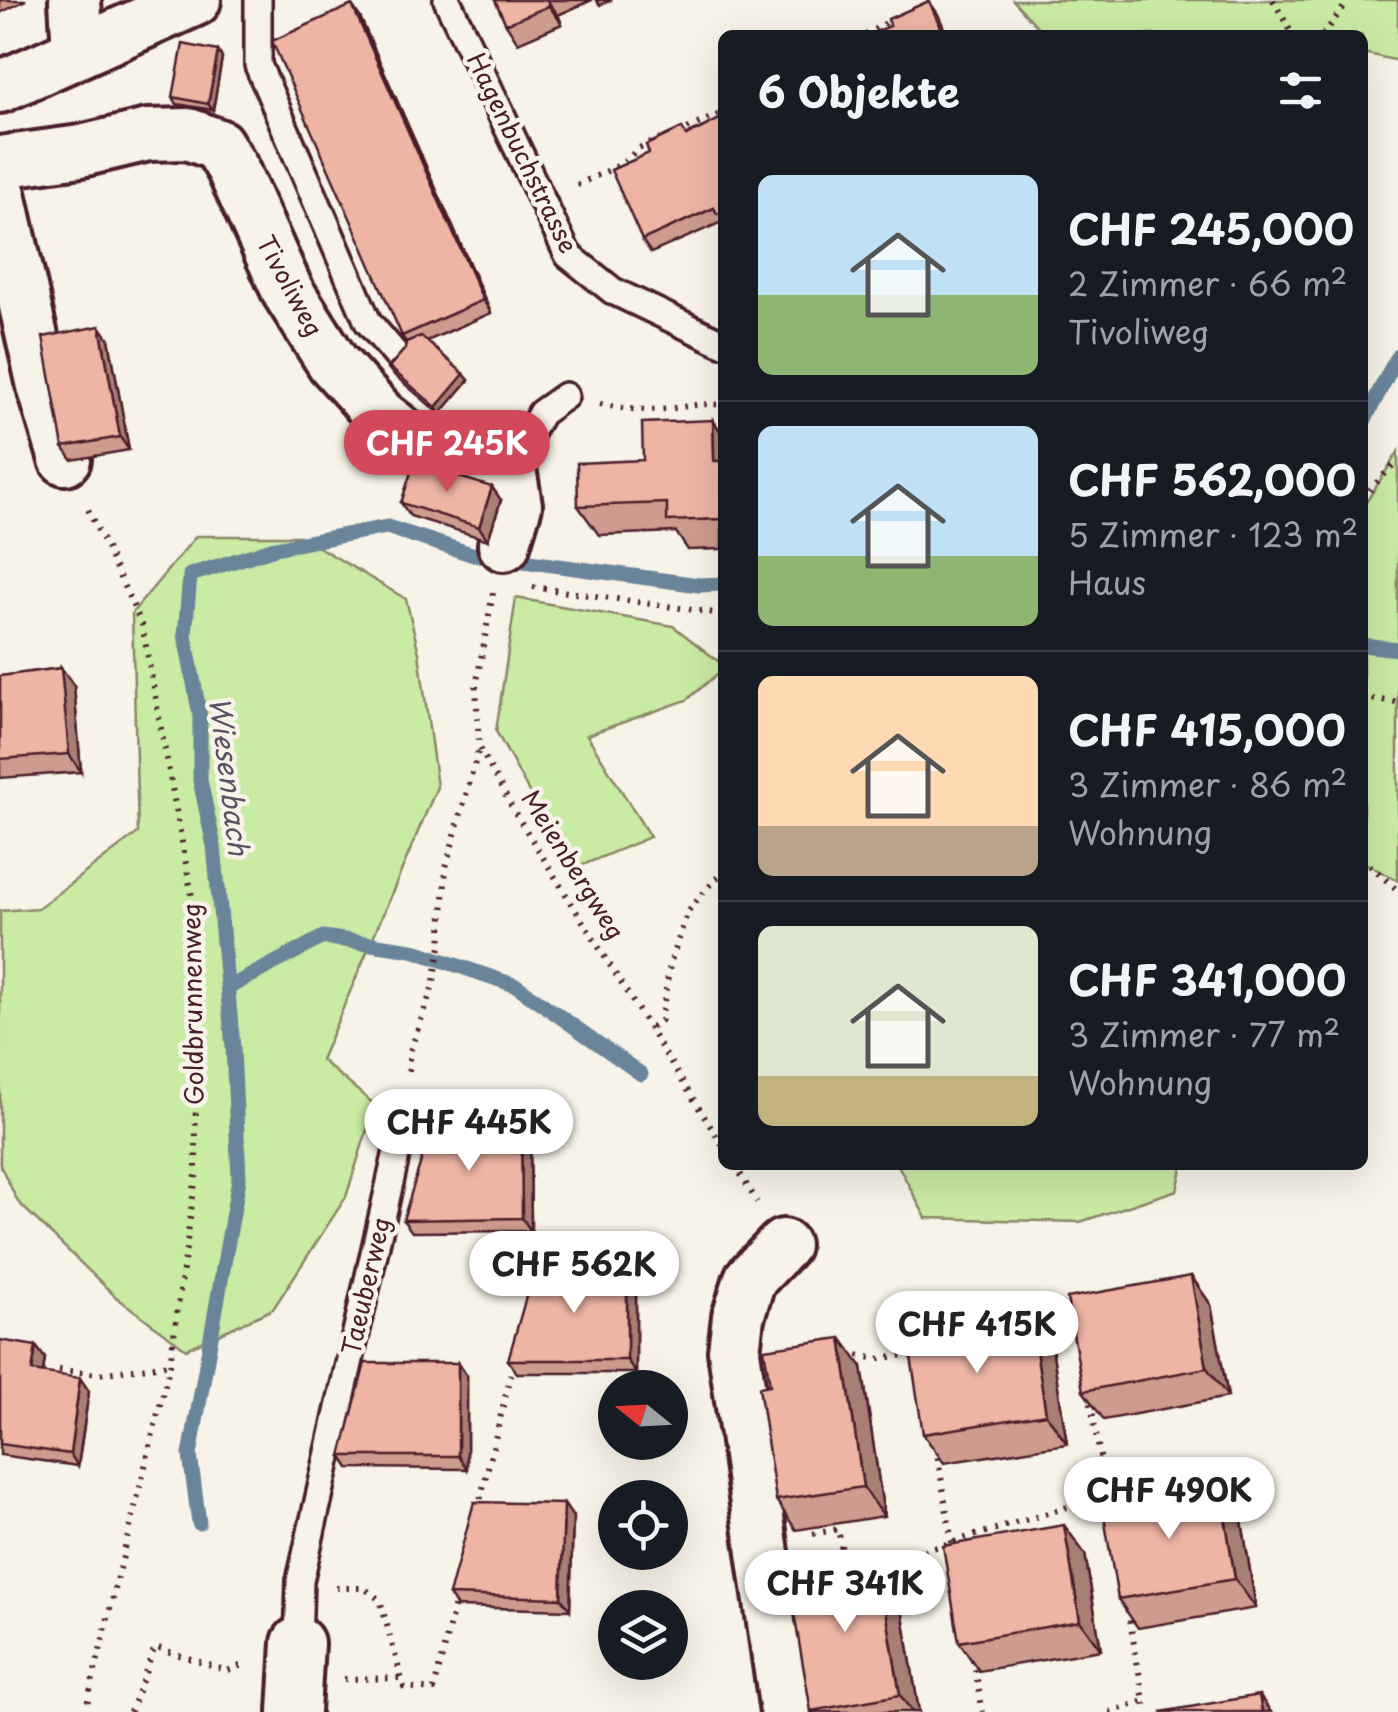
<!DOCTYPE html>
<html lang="de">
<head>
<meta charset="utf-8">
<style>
	:root { --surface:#171b24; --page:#20242c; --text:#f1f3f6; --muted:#9ea1a6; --line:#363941; --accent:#d1495b }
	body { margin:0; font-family:"Playpen Sans",sans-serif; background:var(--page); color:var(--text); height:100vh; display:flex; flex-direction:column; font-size:38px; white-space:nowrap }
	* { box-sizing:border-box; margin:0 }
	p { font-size:32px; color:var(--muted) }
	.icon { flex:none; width:55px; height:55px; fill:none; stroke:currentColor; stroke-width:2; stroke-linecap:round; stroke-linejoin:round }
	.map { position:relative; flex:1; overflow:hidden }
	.drawer { position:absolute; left:718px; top:30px; width:650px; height:1140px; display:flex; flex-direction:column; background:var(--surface); border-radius:15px; box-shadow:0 10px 40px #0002 }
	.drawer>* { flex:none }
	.needle { width:65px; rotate:288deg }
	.buttons { position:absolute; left:598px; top:1370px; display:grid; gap:20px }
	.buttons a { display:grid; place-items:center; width:90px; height:90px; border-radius:50%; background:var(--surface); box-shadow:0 10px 40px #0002; font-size:50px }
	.price { position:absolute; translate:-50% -85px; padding:0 22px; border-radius:35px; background:#fff; color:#222; font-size:32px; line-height:65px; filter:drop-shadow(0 2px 5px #0008) }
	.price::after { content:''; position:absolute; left:50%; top:60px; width:30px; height:22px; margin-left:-15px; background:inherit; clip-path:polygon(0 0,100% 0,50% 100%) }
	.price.current { background:var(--accent); color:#fff }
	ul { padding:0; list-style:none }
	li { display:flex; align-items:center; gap:30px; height:250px; padding:0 40px }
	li+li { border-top:2px solid var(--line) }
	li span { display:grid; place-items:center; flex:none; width:280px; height:200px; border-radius:15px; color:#555 }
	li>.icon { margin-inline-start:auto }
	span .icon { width:120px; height:120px; fill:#fffc; stroke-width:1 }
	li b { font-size:42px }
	h2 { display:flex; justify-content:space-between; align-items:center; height:120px; padding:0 40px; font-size:42px }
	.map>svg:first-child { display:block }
</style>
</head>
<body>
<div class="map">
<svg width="1398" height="1712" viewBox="0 0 1398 1712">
	<rect width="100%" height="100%" fill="#f7f3e8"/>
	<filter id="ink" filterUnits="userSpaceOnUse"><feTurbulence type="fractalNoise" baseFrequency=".01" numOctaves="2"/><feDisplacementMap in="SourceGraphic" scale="20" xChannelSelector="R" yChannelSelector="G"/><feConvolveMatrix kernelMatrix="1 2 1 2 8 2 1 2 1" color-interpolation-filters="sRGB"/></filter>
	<g filter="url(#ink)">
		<g fill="#c9eba4" stroke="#8a8568" stroke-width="2.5">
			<polygon points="1013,0 1398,0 1398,61 1363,53 1362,35 1045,35"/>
			<polygon points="1398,452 1398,881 1363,862 1363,507"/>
			<polygon points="196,536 300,536 406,599 419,653 437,787 321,1060 375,1105 346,1197 273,1309 186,1349 116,1297 18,1202 0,1165 0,911 38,908 138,833 132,613"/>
			<polygon points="516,598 673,626 722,664 722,670 687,700 587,735 650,837 571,870 496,731"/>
			<polygon points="898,1165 1183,1165 1177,1190 1080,1222 926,1218"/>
		</g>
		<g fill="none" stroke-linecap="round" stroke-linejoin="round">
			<g stroke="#6b8499" stroke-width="15">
				<polyline points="1362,425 1398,355"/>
				<polyline points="1362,645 1398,649"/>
				<polyline points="228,988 323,937 412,950 517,986 641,1074"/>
				<polyline points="199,1523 190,1455 239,1179 233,1047 214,846 200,780 200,716 185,635 190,575 275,548 387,527 471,554 699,585 722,584"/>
			</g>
			<defs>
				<g id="service">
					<polyline points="258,0 258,65 368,322 403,363"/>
					<polyline points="447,0 568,255 613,291 722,343"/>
					<polyline points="510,469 541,413 565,396"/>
					<polyline points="298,1643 300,1581 407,1107"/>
				</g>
				<g id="minor">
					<polyline points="75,0 78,51"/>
					<polyline points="0,87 195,0"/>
					<polyline points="0,162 81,151 148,135 188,134 218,145 232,168 288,292 333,363 381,416 423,449 510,469 516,505 504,545"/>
					<polyline points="0,194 43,386 65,459"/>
					<polyline points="783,1245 750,1279 738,1317 734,1351 786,1712"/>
					<polyline points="294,1712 298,1643"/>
				</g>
			</defs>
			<use href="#service" stroke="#4a1f2b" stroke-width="32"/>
			<use href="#minor" stroke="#4a1f2b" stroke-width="58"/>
			<g stroke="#4a1f2b" stroke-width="6" stroke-dasharray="2.5 8" stroke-linecap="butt">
				<polyline points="1273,0 1293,35"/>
				<polyline points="865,35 895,18"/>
				<polyline points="1323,35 1349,0"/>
				<polyline points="678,133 722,113"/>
				<polyline points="577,185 622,164 639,148 666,137"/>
				<path d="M600 404C623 409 643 411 666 409 686 407 702 402 722 405"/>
				<polyline points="1362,498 1398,460"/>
				<polyline points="533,587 722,614"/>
				<polyline points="493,593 476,686 479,747 514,811 722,1145"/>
				<polyline points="1362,698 1398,702"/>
				<polyline points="1362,858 1398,891"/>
				<polyline points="651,1027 661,1020 670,964 688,911 722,872"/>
				<polyline points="409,1071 409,1054 433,986 441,946 446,867 479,748"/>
				<polyline points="735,1165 757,1202"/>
				<polyline points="848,1353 877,1359 919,1353"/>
				<polyline points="59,1370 99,1374 170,1364"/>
				<polyline points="1089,1393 1109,1509"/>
				<polyline points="936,1447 953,1548"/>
				<polyline points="478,1509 514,1361"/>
				<polyline points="813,1534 838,1529 844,1561"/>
				<polyline points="874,1566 1107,1495"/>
				<polyline points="336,1588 364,1588 380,1600 404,1687 434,1690 456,1599"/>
				<polyline points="1128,1610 1146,1712"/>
				<polyline points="973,1659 983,1712"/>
				<polyline points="344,1679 401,1678"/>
				<polyline points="85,1712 170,1364 196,1175 195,913 142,625 86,505"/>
				<polyline points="130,1712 155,1647 227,1671 248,1663"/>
				<polyline points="1110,1712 1145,1701"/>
			</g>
			<use href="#service" stroke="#f7f3e8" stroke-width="25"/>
			<use href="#minor" stroke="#f7f3e8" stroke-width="50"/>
		</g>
		<g fill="#cd9c8e" stroke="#4a1f2b" stroke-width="2.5">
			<polygon points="0,0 26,0 0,13"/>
			<polygon points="495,0 592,0 558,15 562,24 518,43 506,24"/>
			<polygon points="596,0 612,0 600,5"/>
			<polygon points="360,17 491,313 427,341 469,380 440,414 393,374 389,367 405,349 406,342 402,336"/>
			<polygon points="218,51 222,58 213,110 177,104 173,97"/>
			<polygon points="722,118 722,222 651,253 642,240 687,135"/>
			<polygon points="109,339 129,450 72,460 63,447"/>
			<polygon points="713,420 722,434 722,549 688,550 676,532 599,535 578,506 643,460"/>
			<polygon points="501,500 488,540 410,516 401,503"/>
			<polygon points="61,668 74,686 81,772 0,778 0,676"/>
			<polygon points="530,1137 531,1231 412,1232 403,1220"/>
			<polygon points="627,1269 636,1281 636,1373 517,1373 508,1360"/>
			<polygon points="1191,1276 1211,1305 1228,1397 1104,1420 1083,1391"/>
			<polygon points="0,1340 45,1358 43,1373 89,1391 78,1466 0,1455"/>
			<polygon points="1052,1348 1067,1444 944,1463 923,1434"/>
			<polygon points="862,1367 884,1516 796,1530 776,1500"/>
			<polygon points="467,1376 467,1469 349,1468 341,1456"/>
			<polygon points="1220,1486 1241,1515 1256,1608 1138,1628 1118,1599"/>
			<polygon points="573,1517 570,1610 457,1607 449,1595"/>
			<polygon points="843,1554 852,1566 899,1591 919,1712 811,1712 811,1593"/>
			<polygon points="1085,1554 1101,1650 979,1671 959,1642"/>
		</g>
		<g fill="#a77f74" stroke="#4a1f2b" stroke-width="2.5">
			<polygon points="547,0 558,15 562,24 549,6"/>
			<polygon points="929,1 938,14 947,35 944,35"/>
			<polygon points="352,5 360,17 491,313 483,300"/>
			<polygon points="218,51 222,58 213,110 208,104"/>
			<polygon points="100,326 109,339 129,450 120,437"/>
			<polygon points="464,374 469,380 440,414 436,407"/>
			<polygon points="713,420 722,434 722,473 714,461"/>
			<polygon points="492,487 501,500 488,540 479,527"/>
			<polygon points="61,668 74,686 81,772 69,754"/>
			<polygon points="521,1125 530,1137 531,1231 522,1218"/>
			<polygon points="627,1269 636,1281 636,1373 627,1360"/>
			<polygon points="1191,1276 1211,1305 1228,1397 1207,1368"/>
			<polygon points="1031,1318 1052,1348 1067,1444 1046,1414"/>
			<polygon points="841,1338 862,1367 884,1516 863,1487"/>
			<polygon points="36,1346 45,1358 41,1384 32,1371"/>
			<polygon points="458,1363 467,1376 467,1469 458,1456"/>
			<polygon points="80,1378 89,1391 78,1466 70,1454"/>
			<polygon points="1220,1486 1241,1515 1256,1608 1235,1579"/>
			<polygon points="564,1504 573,1517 570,1610 561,1598"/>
			<polygon points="1064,1525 1085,1554 1101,1650 1080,1621"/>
			<polygon points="878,1562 899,1591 919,1712 912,1712 900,1695"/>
			<polygon points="1259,1695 1271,1712 1262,1712"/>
		</g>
		<g fill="#eeb5a5" stroke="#4a1f2b" stroke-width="2.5">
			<polygon points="495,0 547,0 549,6 506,24"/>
			<polygon points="929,1 944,35 868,35 890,26 888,19"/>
			<polygon points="352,5 483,300 402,336 272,41"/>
			<polygon points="183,44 218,51 208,104 173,97"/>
			<polygon points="722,118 722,212 717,214 714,208 642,240 611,170 649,153 646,145 682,128 686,136"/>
			<polygon points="100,326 120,437 63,447 43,337"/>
			<polygon points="421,336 464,374 436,407 389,367 405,349 406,342"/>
			<polygon points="713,420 714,461 722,461 722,519 667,521 667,503 578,506 577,463 643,460 642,423"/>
			<polygon points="414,463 492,487 479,527 401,503"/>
			<polygon points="61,668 69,754 0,759 0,676"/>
			<polygon points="432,1125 521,1125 522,1218 403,1220"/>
			<polygon points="534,1269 627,1269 627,1360 508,1360"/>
			<polygon points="1191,1276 1207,1368 1083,1391 1067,1298"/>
			<polygon points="1031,1318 1046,1414 923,1434 908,1337"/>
			<polygon points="841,1338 863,1487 776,1500 759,1387 770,1385 764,1349"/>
			<polygon points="0,1340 36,1346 32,1371 80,1378 70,1454 0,1444"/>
			<polygon points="365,1363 458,1363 458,1456 341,1456"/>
			<polygon points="1220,1486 1235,1579 1118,1599 1102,1505"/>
			<polygon points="474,1502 564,1504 561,1598 449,1595"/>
			<polygon points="1064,1525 1080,1621 959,1642 943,1546"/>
			<polygon points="843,1554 845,1567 878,1562 900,1695 811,1711 791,1596 811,1593 806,1561"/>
			<polygon points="1259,1695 1262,1712 1161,1712"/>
		</g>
	</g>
	<g text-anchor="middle" stroke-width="9" stroke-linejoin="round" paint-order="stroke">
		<g font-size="25" fill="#4a1f2b" stroke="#f7f3e8">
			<text transform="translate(522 153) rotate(64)" y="9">Hagenbuchstrasse</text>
			<text transform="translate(290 286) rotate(62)" y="9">Tivoliweg</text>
			<text transform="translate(573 865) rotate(58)" y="9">Meienbergweg</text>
			<text transform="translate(193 1004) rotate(-91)" y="9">Goldbrunnenweg</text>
			<text transform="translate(366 1286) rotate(-77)" y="9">Taeuberweg</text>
		</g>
		<g font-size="28" font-style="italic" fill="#5a5262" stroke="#f7f3e8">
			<text transform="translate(229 776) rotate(83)" y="10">Wiesenbach</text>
		</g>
	</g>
</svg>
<div class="buttons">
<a><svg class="needle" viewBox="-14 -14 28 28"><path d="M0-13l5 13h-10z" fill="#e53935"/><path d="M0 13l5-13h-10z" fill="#9ea1a6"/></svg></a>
<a><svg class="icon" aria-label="locate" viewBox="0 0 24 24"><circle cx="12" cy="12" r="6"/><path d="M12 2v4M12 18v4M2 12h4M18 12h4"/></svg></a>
<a><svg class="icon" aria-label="layers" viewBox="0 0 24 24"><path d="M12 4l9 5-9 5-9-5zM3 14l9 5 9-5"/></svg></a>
</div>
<b class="price current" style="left:447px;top:495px">CHF 245K</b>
<b class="price" style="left:469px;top:1174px">CHF 445K</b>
<b class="price" style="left:574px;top:1316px">CHF 562K</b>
<b class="price" style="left:977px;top:1376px">CHF 415K</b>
<b class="price" style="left:1169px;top:1542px">CHF 490K</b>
<b class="price" style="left:845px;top:1635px">CHF 341K</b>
<section class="drawer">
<h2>6 Objekte<svg class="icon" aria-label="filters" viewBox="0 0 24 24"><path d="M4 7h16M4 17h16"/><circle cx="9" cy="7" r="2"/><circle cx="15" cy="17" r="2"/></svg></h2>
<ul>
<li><span style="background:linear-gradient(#bfe0f5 60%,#8fb573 0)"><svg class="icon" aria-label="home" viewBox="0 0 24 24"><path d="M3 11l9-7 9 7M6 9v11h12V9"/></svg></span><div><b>CHF 245,000</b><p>2 Zimmer · 66 m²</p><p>Tivoliweg</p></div></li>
<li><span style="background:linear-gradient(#bfe0f5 65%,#8fb573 0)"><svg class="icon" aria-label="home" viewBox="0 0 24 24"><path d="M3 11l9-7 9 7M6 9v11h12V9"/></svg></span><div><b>CHF 562,000</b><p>5 Zimmer · 123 m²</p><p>Haus</p></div></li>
<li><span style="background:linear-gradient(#ffd9b3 75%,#b9a48a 0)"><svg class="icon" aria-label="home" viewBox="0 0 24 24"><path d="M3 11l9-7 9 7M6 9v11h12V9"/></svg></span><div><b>CHF 415,000</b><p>3 Zimmer · 86 m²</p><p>Wohnung</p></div></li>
<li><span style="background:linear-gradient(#dfe7d0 75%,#c2b280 0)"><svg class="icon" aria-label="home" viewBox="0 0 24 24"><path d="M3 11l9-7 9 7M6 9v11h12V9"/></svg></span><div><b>CHF 341,000</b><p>3 Zimmer · 77 m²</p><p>Wohnung</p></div></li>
</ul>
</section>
</div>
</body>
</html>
